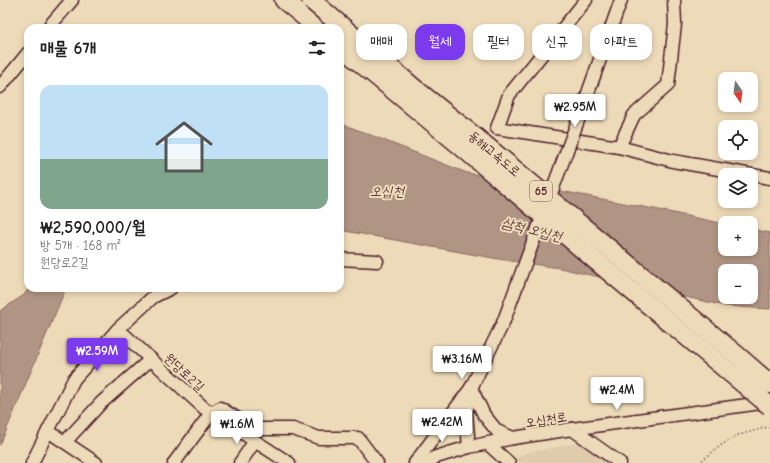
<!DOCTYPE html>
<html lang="ko">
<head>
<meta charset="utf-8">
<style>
	:root { --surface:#fff; --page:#f6f6f6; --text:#222; --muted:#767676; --accent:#7c3aed }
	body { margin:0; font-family:"Comic Neue","Poor Story",sans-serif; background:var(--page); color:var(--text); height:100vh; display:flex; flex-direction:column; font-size:15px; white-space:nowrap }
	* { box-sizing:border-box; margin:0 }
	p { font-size:13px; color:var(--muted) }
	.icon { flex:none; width:22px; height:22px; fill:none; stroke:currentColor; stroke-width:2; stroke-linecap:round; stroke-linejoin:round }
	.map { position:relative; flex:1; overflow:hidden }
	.details { position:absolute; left:24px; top:24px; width:320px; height:268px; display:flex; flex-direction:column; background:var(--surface); border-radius:12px; box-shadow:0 2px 6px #0003 }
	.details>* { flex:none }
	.guide { position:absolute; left:356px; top:24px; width:354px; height:36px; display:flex; gap:8px }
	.needle { width:26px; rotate:166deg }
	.fabs { position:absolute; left:718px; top:72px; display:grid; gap:8px }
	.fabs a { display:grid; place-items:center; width:40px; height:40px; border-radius:8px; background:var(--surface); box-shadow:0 2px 6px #0003; font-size:20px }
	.price { position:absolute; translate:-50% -34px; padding:0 9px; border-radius:4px; background:#fff; color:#222; font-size:13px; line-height:26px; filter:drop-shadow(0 1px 2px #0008) }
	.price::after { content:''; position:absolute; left:50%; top:24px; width:12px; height:9px; margin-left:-6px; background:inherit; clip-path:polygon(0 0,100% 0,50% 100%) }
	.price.active { background:var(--accent); color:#fff }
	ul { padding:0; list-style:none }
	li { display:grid; align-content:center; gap:8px; height:212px; padding:0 16px }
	li span { display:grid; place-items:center; height:124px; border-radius:12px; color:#555 }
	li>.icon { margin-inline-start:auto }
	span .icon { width:72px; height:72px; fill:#fffc; stroke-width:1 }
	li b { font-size:17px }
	h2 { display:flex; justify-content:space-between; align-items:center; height:48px; padding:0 16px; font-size:17px }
	.pill { padding:0 14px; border-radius:12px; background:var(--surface); box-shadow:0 2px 6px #0003; font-size:14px; line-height:36px }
	.pill.active { background:var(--accent); color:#fff }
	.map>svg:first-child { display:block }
</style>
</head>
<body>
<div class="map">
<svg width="770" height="463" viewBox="0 0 770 463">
	<rect width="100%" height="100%" fill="#eddab8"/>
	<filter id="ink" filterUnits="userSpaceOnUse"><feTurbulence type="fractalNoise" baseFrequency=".025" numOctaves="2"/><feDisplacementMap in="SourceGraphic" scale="8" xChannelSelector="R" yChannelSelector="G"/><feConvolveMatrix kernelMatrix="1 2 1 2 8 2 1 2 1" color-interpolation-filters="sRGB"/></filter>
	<g filter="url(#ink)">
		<polygon fill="#e0cbad" points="578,443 587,444 613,463 504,463 529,452"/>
		<g fill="#b19584" stroke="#886660" fill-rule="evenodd">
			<path d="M340 123 467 173 654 209 725 224V249H751V229L770 233V309L725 306 560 268 504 260 340 230ZM725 271H751V297H725Z"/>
			<polygon points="29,288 66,288 0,445 0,311 24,295"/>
		</g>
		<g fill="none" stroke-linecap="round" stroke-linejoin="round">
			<defs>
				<g id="minor">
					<polyline points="586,0 509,95 497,128 619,147 673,161 770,178"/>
					<polyline points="48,28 72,0"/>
					<polyline points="0,87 28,53"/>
					<polyline points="583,107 621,0"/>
					<polyline points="619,147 634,115 668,85 675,24 674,0"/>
					<polyline points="340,259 377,261"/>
					<polyline points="118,329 204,408 289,463"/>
					<polyline points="572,429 620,463"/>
					<polyline points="48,431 96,463"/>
					<polyline points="65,442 101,403 151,359"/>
					<polyline points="487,443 509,463"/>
					<polyline points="469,447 466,413 471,388 503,323"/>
					<polyline points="32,463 74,379 118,329 153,297 171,288"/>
					<polyline points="174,463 211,413 220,408 254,429 293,429 319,438 358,438 377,463"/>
					<polyline points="240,463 255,441"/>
					<polyline points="415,463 471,388 484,415 497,431 513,438"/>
					<polyline points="426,463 436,457 469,447 513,438 572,429 769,402"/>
				</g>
				<polyline id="highway" points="284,0 318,28"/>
			</defs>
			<use href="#minor" stroke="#4a1f2b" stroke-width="15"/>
			<use href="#highway" stroke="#4a1f2b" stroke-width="21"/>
			<polyline stroke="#4a1f2b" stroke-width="1.5" stroke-dasharray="1 3" stroke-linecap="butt" points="699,463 720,446 738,435 768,427 770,428"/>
			<use href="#minor" stroke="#eddab8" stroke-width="12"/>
			<use href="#highway" stroke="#eddab8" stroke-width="18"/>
			<defs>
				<polyline id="minor-bridge" points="503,323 583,107"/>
				<g id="highway-bridge">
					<polyline points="311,0 414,88 479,140 739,357 770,384"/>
					<polyline points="340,46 462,147 601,265 770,406"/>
				</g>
			</defs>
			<use href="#minor-bridge" stroke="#4a1f2b" stroke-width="15" stroke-linecap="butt"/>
			<use href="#highway-bridge" stroke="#4a1f2b" stroke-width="21" stroke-linecap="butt"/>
			<use href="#minor-bridge" stroke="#eddab8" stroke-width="12"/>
			<use href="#highway-bridge" stroke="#eddab8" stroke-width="18"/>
		</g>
	</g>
	<g text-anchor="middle" stroke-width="4" stroke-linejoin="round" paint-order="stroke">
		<rect fill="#eddab8" stroke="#7b5755" stroke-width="1" x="530" y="181" width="22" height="20" rx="3"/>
		<g font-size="12" font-weight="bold" fill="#4a1f2b">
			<text x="541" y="195">65</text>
		</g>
		<g font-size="13" fill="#4a1f2b" stroke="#eddab8">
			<text transform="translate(495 153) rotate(40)" y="5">동해고속도로</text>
			<text transform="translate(185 372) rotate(43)" y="5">원당로2길</text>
			<text transform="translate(546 419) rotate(-9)" y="5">오십천로</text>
		</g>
		<g font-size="14" font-style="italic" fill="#643c41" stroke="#eddab8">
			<text x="387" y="196">오십천</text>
			<text transform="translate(532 229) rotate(14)" y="5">삼척 오십천</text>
		</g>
	</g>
</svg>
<div class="fabs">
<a><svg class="needle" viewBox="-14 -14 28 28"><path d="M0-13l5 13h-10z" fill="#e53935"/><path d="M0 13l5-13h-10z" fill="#767676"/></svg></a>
<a><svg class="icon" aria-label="locate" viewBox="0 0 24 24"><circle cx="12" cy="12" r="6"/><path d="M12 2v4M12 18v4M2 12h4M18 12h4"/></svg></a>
<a><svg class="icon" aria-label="layers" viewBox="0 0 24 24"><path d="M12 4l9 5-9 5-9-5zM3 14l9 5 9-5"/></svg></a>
<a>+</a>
<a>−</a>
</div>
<b class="price" style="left:575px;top:128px">₩2.95M</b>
<b class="price active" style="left:97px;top:372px">₩2.59M</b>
<b class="price" style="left:462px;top:380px">₩3.16M</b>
<b class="price" style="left:617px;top:411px">₩2.4M</b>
<b class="price" style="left:442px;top:443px">₩2.42M</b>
<b class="price" style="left:237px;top:445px">₩1.6M</b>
<div class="guide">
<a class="pill">매매</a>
<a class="pill active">월세</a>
<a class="pill">필터</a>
<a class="pill">신규</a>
<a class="pill">아파트</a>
</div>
<section class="details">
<h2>매물 6개<svg class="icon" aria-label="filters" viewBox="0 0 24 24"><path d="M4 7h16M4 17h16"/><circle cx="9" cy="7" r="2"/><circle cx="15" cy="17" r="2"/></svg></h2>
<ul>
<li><span style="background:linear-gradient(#bfe0f5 60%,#7fa58c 0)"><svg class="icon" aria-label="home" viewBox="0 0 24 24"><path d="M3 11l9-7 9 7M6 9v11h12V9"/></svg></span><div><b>₩2,590,000/월</b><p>방 5개 · 168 m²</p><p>원당로2길</p></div></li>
</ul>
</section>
</div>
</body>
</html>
